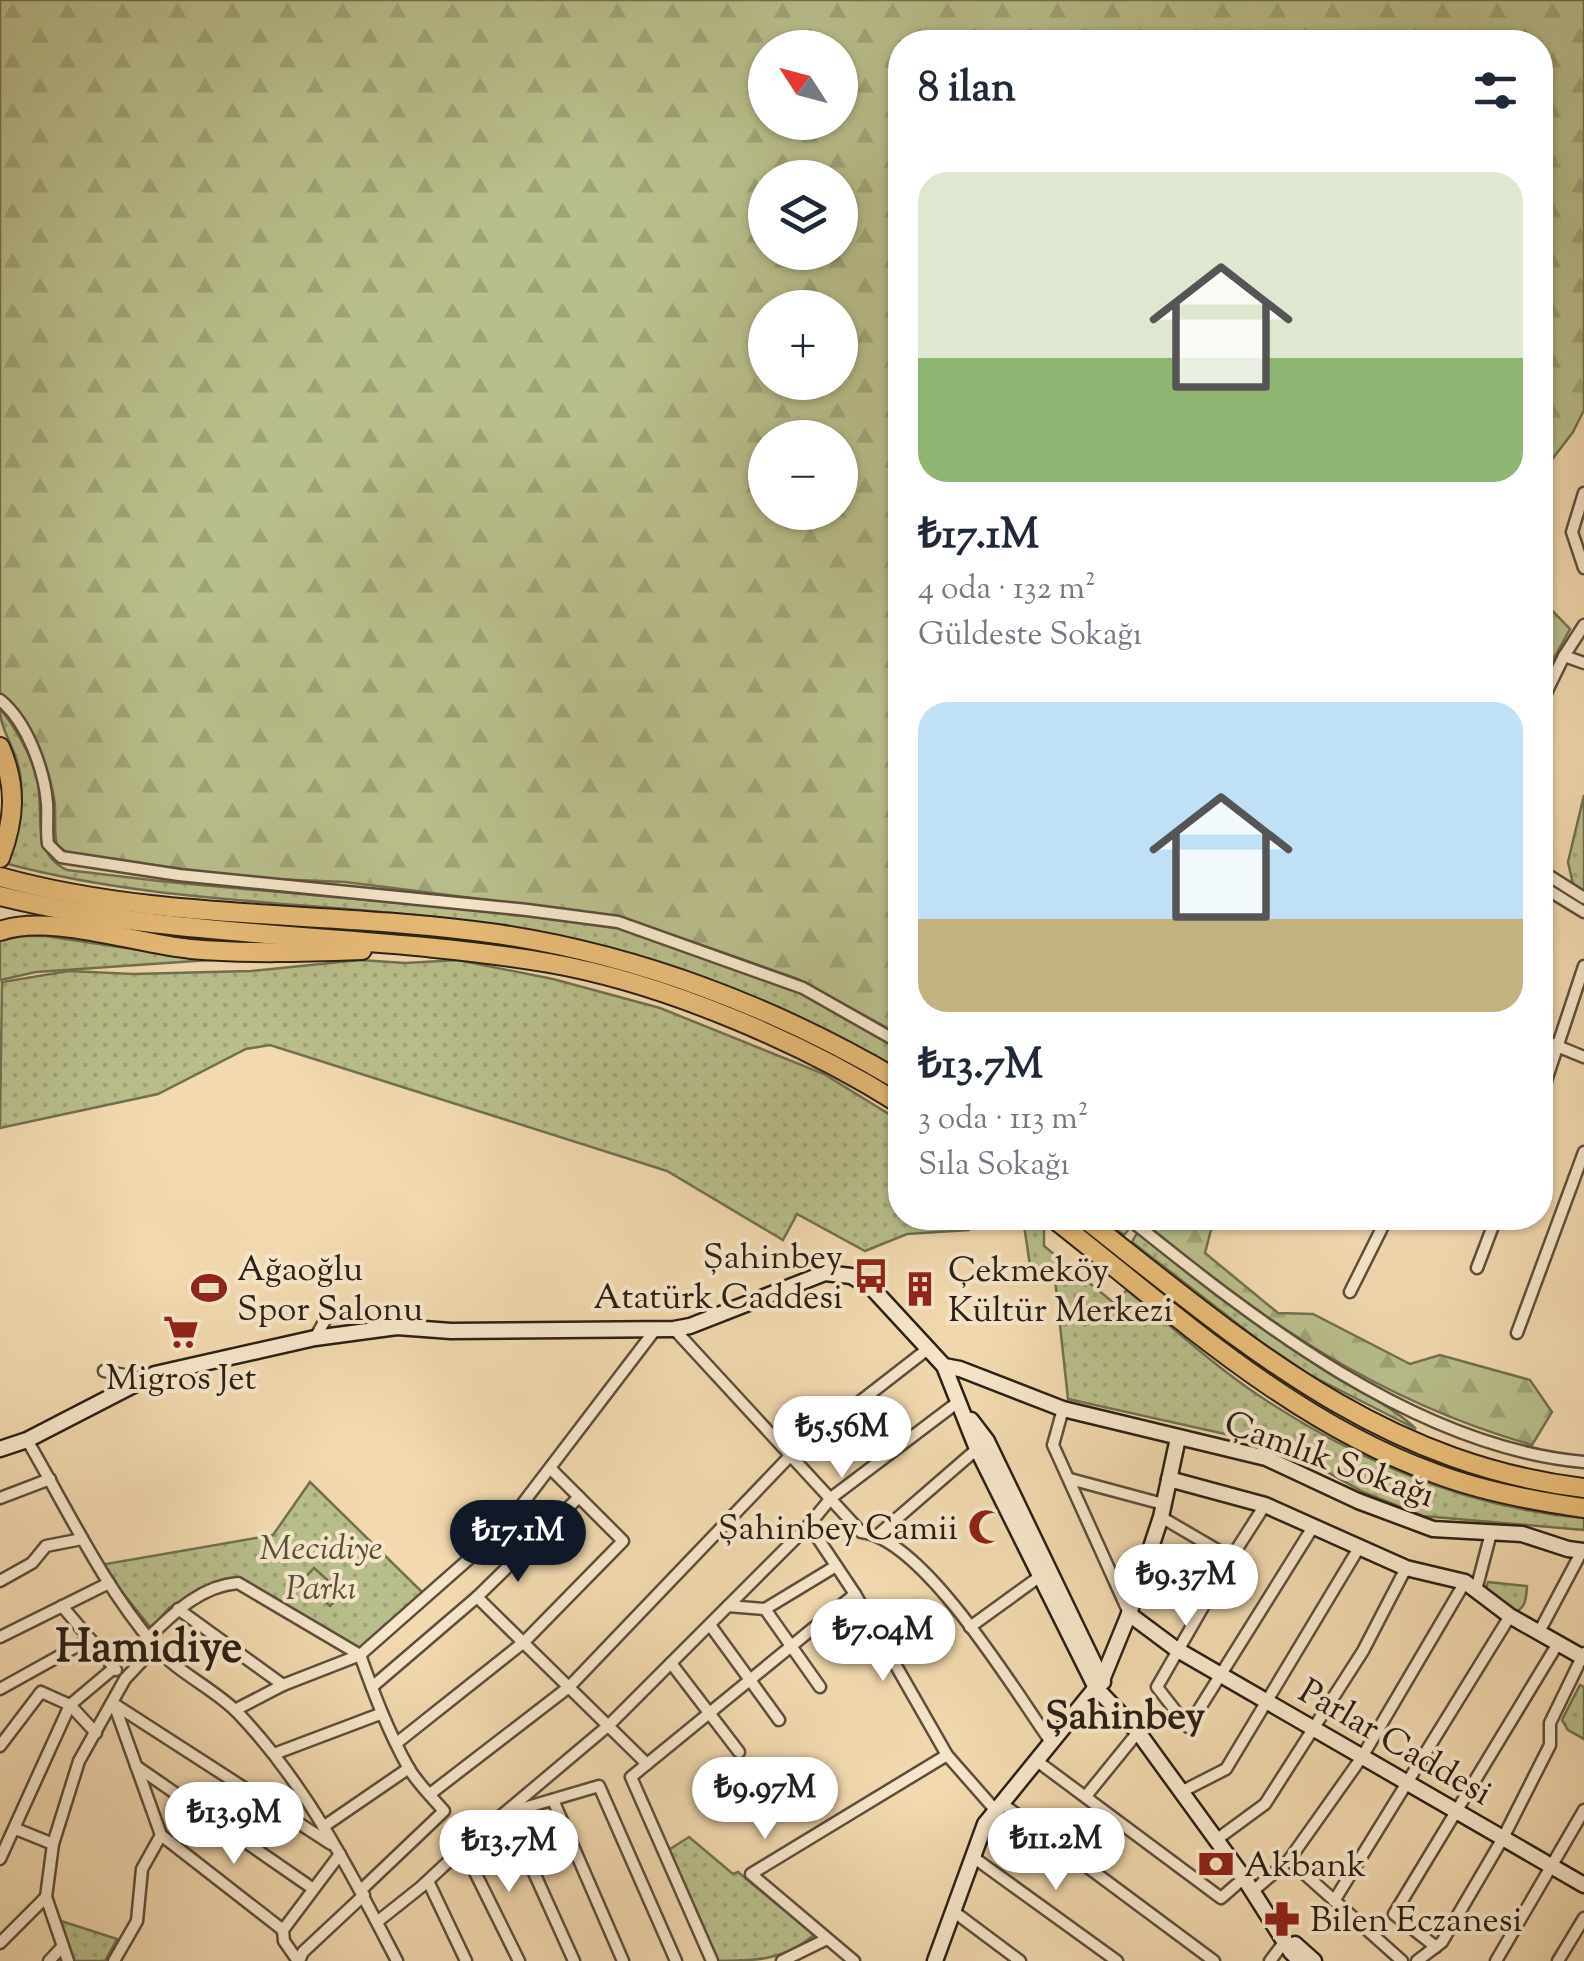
<!DOCTYPE html>
<html lang="tr">
<head>
<meta charset="utf-8">
<style>
	:root { --surface:#fff; --page:#f2f2f3; --text:#1f2937; --muted:#747a83; --accent:#111827 }
	body { margin:0; font-family:"Sorts Mill Goudy",serif; background:var(--page); color:var(--text); height:100vh; display:flex; flex-direction:column; font-size:38px; white-space:nowrap }
	* { box-sizing:border-box; margin:0 }
	p { font-size:32px; color:var(--muted) }
	.icon { flex:none; width:55px; height:55px; fill:none; stroke:currentColor; stroke-width:2; stroke-linecap:round; stroke-linejoin:round }
	.map { position:relative; flex:1; overflow:hidden }
	.drawer { position:absolute; left:888px; top:30px; width:665px; height:1200px; display:flex; flex-direction:column; background:var(--surface); border-radius:40px; box-shadow:0 2px 8px #0004 }
	.drawer>* { flex:none }
	.needle { width:65px; rotate:306deg }
	.fabs { position:absolute; left:748px; top:30px; display:grid; gap:20px }
	.fabs a { display:grid; place-items:center; width:110px; height:110px; border-radius:50%; background:var(--surface); box-shadow:0 2px 8px #0004; font-size:50px }
	.price { position:absolute; translate:-50% -85px; padding:0 22px; border-radius:35px; background:#fff; color:#222; font-size:32px; line-height:65px; filter:drop-shadow(0 2px 5px #0008) }
	.price::after { content:''; position:absolute; left:50%; top:60px; width:30px; height:22px; margin-left:-15px; background:inherit; clip-path:polygon(0 0,100% 0,50% 100%) }
	.price.selected { background:var(--accent); color:#fff }
	ul { padding:0; list-style:none }
	li { display:grid; align-content:center; gap:20px; height:530px; padding:0 30px }
	li span { display:grid; place-items:center; height:310px; border-radius:30px; color:#555 }
	li>.icon { margin-inline-start:auto }
	span .icon { width:180px; height:180px; fill:#fffc; stroke-width:1 }
	li b { font-size:42px }
	h2 { display:flex; justify-content:space-between; align-items:center; height:120px; padding:0 30px; font-size:42px }
	.map>svg:first-child { display:block }
</style>
</head>
<body>
<div class="map">
<svg width="1584" height="1961" viewBox="0 0 1584 1961">
	<defs>
		<pattern id="green-dots" width="8" height="8" patternUnits="userSpaceOnUse" patternTransform="scale(2.5)"><rect width="8" height="8" fill="#b9bf8c"/><path d="M2 2h.1M6 6h.1" fill="none" stroke="#9fa478" stroke-width="1.8" stroke-linecap="round"/></pattern>
		<pattern id="forest-firs" width="22" height="20" patternUnits="userSpaceOnUse" patternTransform="scale(2.5)"><rect width="22" height="20" fill="#b9bf8c"/><path d="M5 1l3.5 6h-7zM16 11l3.5 6h-7z" fill="#9fa478"/></pattern>
	</defs>
	<rect width="100%" height="100%" fill="#f2d9af"/>
	<filter id="stains"><feTurbulence type="fractalNoise" baseFrequency=".002" numOctaves="4"/><feColorMatrix values="0 0 0 0 .2 0 0 0 0 .09 0 0 0 0 .02 0 0 0 .5 -.17"/></filter>
	<radialGradient id="worn" r=".72"><stop offset=".6" stop-color="#630" stop-opacity="0"/><stop offset="1" stop-color="#630" stop-opacity=".3"/></radialGradient>
	<g fill="url(#green-dots)" stroke="#727050" stroke-width="2.5">
		<path d="M0 708C16 729 30 752 37 778 45 812 29 852 67 870L168 882 512 913 617 927 799 990 900 1048V1071C773 994 628 943 481 923 324 901 162 905 8 864 17 829 28 796 17 761 11 741 0 728 0 708Z"/>
		<polygon points="1584,795 1584,891 1573,884 1568,862"/>
		<polygon points="21,936 45,936 173,955 239,958 36,972 0,980 0,941"/>
		<polygon points="360,960 405,963 458,960 553,979 660,1008 824,1074 900,1121 900,1218 980,1218 969,1230 907,1234 865,1251 797,1214 783,1240 667,1171 270,1045 246,1049 158,1094 0,1128 2,982 69,971 133,974 251,971"/>
		<path d="M1014 1218H1033L1044 1227V1246L1114 1303 1127 1290C1170 1325 1212 1364 1258 1395 1357 1461 1465 1508 1584 1518V1530L1423 1516 1363 1492 1283 1447 1068 1399 1055 1279 1031 1272 1024 1225Z"/>
		<path d="M1102 1218H1124C1187 1270 1251 1321 1319 1367 1351 1389 1388 1402 1416 1429L1310 1375 1261 1342 1132 1242 1137 1233 1130 1228 1124 1235Z"/>
		<polygon points="310,1482 423,1593 358,1650 236,1579 213,1583 169,1608 151,1628 100,1565 273,1535"/>
		<path d="M1488 1582 1527 1586C1526 1600 1526 1609 1511 1614L1484 1595Z"/>
		<polygon points="1580,1685 1584,1687 1584,1739 1568,1730 1562,1720"/>
		<path d="M689 1837 733 1874 738 1872 814 1935C784 1961 753 1961 715 1961L667 1851Z"/>
		<polygon points="61,1921 117,1939 105,1961 74,1961"/>
	</g>
	<g fill="url(#forest-firs)" stroke="#727050" stroke-width="2.5" fill-rule="evenodd">
		<path d="M0 0H1584V410L1573 432 1540 475V42H900V1035L798 979 622 917 345 882 250 878 69 854 57 845C53 829 57 813 54 798 47 759 28 722 0 695ZM765 48H840V122H765ZM765 178H840V252H765ZM765 308H840V382H765ZM765 438H840V512H765Z"/>
		<polygon points="1540,598 1570,629 1540,684"/>
		<path d="M1139 1218H1214L1205 1253 1278 1313 1313 1314 1410 1364 1440 1355 1530 1380 1552 1412 1532 1445C1376 1400 1262 1321 1139 1218Z"/>
	</g>
	<polygon fill="#b9bf8c" stroke="#727050" stroke-width="2.5" points="314,1568 342,1593 330,1606 302,1581"/>
	<g fill="none" stroke-linecap="round" stroke-linejoin="round">
		<defs>
			<g id="street">
				<polyline points="1584,493 1572,532 1584,568"/>
				<polyline points="1564,656 1584,663"/>
				<path d="M0 700C27 722 44 769 47 803 48 817 46 830 48 844L61 857 179 875 527 910 618 922 803 988 900 1043"/>
				<polyline points="1540,705 1564,656 1584,625"/>
				<polyline points="1540,870 1584,898"/>
				<polyline points="1540,885 1584,912"/>
				<polyline points="1540,1039 1584,1057"/>
				<polyline points="1540,1099 1584,966"/>
				<path d="M1128 1218C1255 1320 1415 1447 1584 1462"/>
				<polyline points="1477,1268 1496,1218"/>
				<polyline points="1350,1292 1387,1218"/>
				<path d="M674 1329 861 1532C924 1539 1014 1690 1051 1742"/>
				<polyline points="1517,1333 1584,1152"/>
				<polyline points="315,1338 328,1315"/>
				<polyline points="104,1371 145,1379"/>
				<polyline points="1063,1409 1053,1445 1129,1613"/>
				<path d="M27 1440C68 1510 102 1584 155 1646 177 1673 214 1688 238 1713 306 1784 352 1874 397 1961"/>
				<polyline points="1070,1479 1163,1504"/>
				<polyline points="0,1498 50,1479"/>
				<polyline points="1265,1505 1231,1558 1157,1687 1188,1727 1313,1527"/>
				<polyline points="1161,1517 1231,1558"/>
				<polyline points="809,1525 855,1594 947,1755 997,1812"/>
				<polyline points="879,1534 977,1449"/>
				<polyline points="1146,1564 1207,1600"/>
				<polyline points="0,1581 32,1563 46,1546 82,1539"/>
				<polyline points="1476,1590 1491,1533"/>
				<polyline points="477,1597 647,1764"/>
				<polyline points="62,1606 116,1670"/>
				<polyline points="728,1606 765,1609 836,1566"/>
				<polyline points="178,1609 283,1685"/>
				<polyline points="765,1609 820,1687"/>
				<polyline points="710,1625 779,1720"/>
				<polyline points="970,1627 1039,1577"/>
				<polyline points="1539,1632 1582,1551"/>
				<polyline points="0,1637 109,1583"/>
				<path d="M149 1637C175 1612 201 1586 238 1583L360 1655C374 1694 388 1731 408 1767 417 1783 432 1797 444 1811L361 1890"/>
				<polyline points="671,1663 739,1752"/>
				<polyline points="372,1687 477,1597 579,1497 551,1469"/>
				<polyline points="0,1689 90,1639"/>
				<polyline points="114,1704 161,1835 142,1869 137,1921 114,1961"/>
				<polyline points="114,1704 331,1844"/>
				<polyline points="235,1710 283,1685 360,1655 504,1528 655,1330"/>
				<polyline points="398,1742 524,1642 623,1541 579,1497"/>
				<polyline points="0,1746 41,1692 70,1705 96,1733"/>
				<polyline points="274,1754 380,1714"/>
				<polyline points="1037,1761 1221,1898 1244,1878"/>
				<polyline points="136,1766 312,1888"/>
				<polyline points="1181,1792 1226,1769 1360,1546"/>
				<polyline points="430,1794 569,1687 790,1456 929,1348"/>
				<polyline points="1086,1796 1138,1732"/>
				<polyline points="553,1800 623,1961"/>
				<polyline points="1004,1805 1214,1961"/>
				<polyline points="323,1827 409,1768"/>
				<polyline points="16,1829 53,1844"/>
				<polyline points="161,1835 283,1930"/>
				<polyline points="1216,1840 1265,1804 1363,1651 1406,1568"/>
				<polyline points="463,1848 519,1961"/>
				<polyline points="973,1857 1117,1961"/>
				<polyline points="0,1859 70,1705 114,1668"/>
				<polyline points="1289,1860 1402,1961"/>
				<polyline points="428,1881 466,1961"/>
				<polyline points="1253,1891 1289,1860 1362,1757 1465,1582"/>
				<polyline points="1334,1901 1510,1616"/>
				<polyline points="953,1911 1020,1961"/>
				<polyline points="377,1922 421,1887 463,1848 609,1725 809,1525 831,1498 958,1402"/>
				<polyline points="0,1943 46,1897"/>
				<polyline points="1436,1947 1394,1914 1557,1645"/>
				<polyline points="49,1961 63,1946"/>
				<polyline points="68,1961 46,1897 53,1844 79,1761 125,1679 155,1647"/>
				<polyline points="298,1961 284,1941 283,1930 340,1854"/>
				<polyline points="299,1961 303,1952 364,1895"/>
				<polyline points="574,1961 507,1813 599,1786 676,1961"/>
				<polyline points="712,1961 631,1777 855,1594"/>
				<polyline points="782,1961 827,1939"/>
				<polyline points="854,1961 751,1874 947,1755"/>
				<polyline points="1270,1961 1285,1941"/>
				<polyline points="1417,1961 1442,1942 1503,1838 1550,1745 1550,1723 1584,1653"/>
				<polyline points="1496,1961 1584,1810"/>
				<polyline points="1558,1961 1584,1918"/>
			</g>
			<g id="secondary">
				<polyline points="944,1366 960,1369 1063,1409 1266,1458 1358,1501 1433,1529 1522,1534 1568,1549 1584,1551"/>
				<polyline points="971,1420 987,1441 1103,1682"/>
				<polyline points="0,1449 27,1440 155,1374 315,1338 397,1327 451,1331 674,1329 690,1326 825,1273 851,1276 872,1288 944,1366 977,1449 1096,1688 1138,1732 1244,1878 1291,1952 1300,1961"/>
				<polyline points="1169,1479 1265,1505 1406,1568 1465,1582 1510,1616 1584,1658"/>
				<polyline points="1129,1614 1176,1649 1584,1885"/>
				<polyline points="1295,1944 1314,1961"/>
				<polyline points="935,1961 985,1824 1102,1680 1129,1614 1161,1517 1178,1438"/>
			</g>
			<g id="highway">
				<path d="M0 747C17 786 15 819 0 858"/>
				<path d="M0 877C161 922 332 910 497 934 639 955 777 1008 900 1081"/>
				<path d="M0 896C180 941 368 932 549 963 664 983 802 1042 900 1104"/>
				<path d="M0 931C50 913 137 944 191 949 248 954 305 952 362 950"/>
				<path d="M1053 1218C1172 1311 1290 1421 1434 1473 1481 1491 1534 1501 1584 1508"/>
				<path d="M1084 1218C1241 1341 1377 1463 1584 1488"/>
			</g>
		</defs>
		<use href="#street" stroke="#5d4e3c" stroke-width="15"/>
		<use href="#secondary" stroke="#2b2015" stroke-width="19"/>
		<use href="#highway" stroke="#2b2015" stroke-width="22"/>
		<use href="#street" stroke="#f7e6cb" stroke-width="10"/>
		<use href="#secondary" stroke="#f7e6cb" stroke-width="14"/>
		<use href="#highway" stroke="#e9bc78" stroke-width="18"/>
	</g>
	<defs>
		<symbol id="bus-bare" viewBox="-9 -9 18 18"><path d="M-5-6H5V4H4V6H2V4H-2V6H-4V4H-5ZM-3.5-4V0h7V-4ZM-3.5 1.2v1.5H-2V1.2ZM2 1.2v1.5H3.5V1.2Z" fill="#8f2418" stroke="#f7e6cb" stroke-width="2.5" paint-order="stroke"/></symbol>
		<symbol id="stadium-bare" viewBox="-9 -9 18 18"><path d="M0-5a6.5 5 0 1 0 0 10a6.5 5 0 1 0 0-10ZM-3.5-1.8h7v3.6h-7Z" fill="#8f2418" stroke="#f7e6cb" stroke-width="2.5" paint-order="stroke"/></symbol>
		<symbol id="building-bare" viewBox="-9 -9 18 18"><path d="M-4-6H4V6H1V3H-1V6H-4ZM-2.5-4.3h1.7v1.8h-1.7ZM.8-4.3h1.7v1.8H.8ZM-2.5-1h1.7V.8h-1.7ZM.8-1h1.7V.8H.8Z" fill="#8f2418" stroke="#f7e6cb" stroke-width="2.5" paint-order="stroke"/></symbol>
		<symbol id="supermarket-bare" viewBox="-9 -9 18 18"><path d="M-6-5.5h2.5l.6 2H6L4.5 2H-2.5L-4.4-4H-6ZM-1.5 3.2a1.3 1.3 0 1 0 .1 0ZM3 3.2a1.3 1.3 0 1 0 .1 0Z" fill="#8f2418" stroke="#f7e6cb" stroke-width="2.5" paint-order="stroke"/></symbol>
		<symbol id="mosque-bare" viewBox="-9 -9 18 18"><path d="M3.5-4.9A6 6 0 1 0 3.5 4.9A5 5 0 1 1 3.5-4.9Z" fill="#8f2418" stroke="#f7e6cb" stroke-width="2.5" paint-order="stroke"/></symbol>
		<symbol id="bank-bare" viewBox="-9 -9 18 18"><path d="M-6-4H6V4H-6ZM0-2.3a2.3 2.3 0 1 0 0 4.6a2.3 2.3 0 1 0 0-4.6Z" fill="#8f2418" stroke="#f7e6cb" stroke-width="2.5" paint-order="stroke"/></symbol>
		<symbol id="pharmacy-bare" viewBox="-9 -9 18 18"><path d="M-2-6h4v4h4v4h-4v4h-4v-4h-4v-4h4Z" fill="#8f2418" stroke="#f7e6cb" stroke-width="2.5" paint-order="stroke"/></symbol>
	</defs>
	<g fill-rule="evenodd">
		<use href="#bus-bare" x="846" y="1251" width="50" height="50"/>
		<use href="#stadium-bare" x="184" y="1263" width="50" height="50"/>
		<use href="#building-bare" x="895" y="1264" width="50" height="50"/>
		<use href="#supermarket-bare" x="156" y="1307" width="50" height="50"/>
		<use href="#mosque-bare" x="961" y="1502" width="50" height="50"/>
		<use href="#bank-bare" x="1191" y="1839" width="50" height="50"/>
		<use href="#pharmacy-bare" x="1257" y="1894" width="50" height="50"/>
	</g>
	<g text-anchor="middle" stroke-width="8" stroke-linejoin="round" paint-order="stroke">
		<g font-size="35" fill="#2b2015" stroke="#f7e6cb" text-anchor="start">
			<text x="843" y="1268" text-anchor="end">Şahinbey<tspan x="843" dy="40">Atatürk Caddesi</tspan></text>
			<text x="237" y="1280">Ağaoğlu<tspan x="237" dy="40">Spor Salonu</tspan></text>
			<text x="948" y="1281">Çekmeköy<tspan x="948" dy="40">Kültür Merkezi</tspan></text>
			<text x="181" y="1389" text-anchor="middle">Migros Jet</text>
			<text x="958" y="1539" text-anchor="end">Şahinbey Camii</text>
			<text x="1244" y="1876">Akbank</text>
			<text x="1310" y="1931">Bilen Eczanesi</text>
		</g>
		<g font-size="35" fill="#2b2015" stroke="#f7e6cb">
			<text transform="translate(1330 1458) rotate(20)" y="12">Çamlık Sokağı</text>
			<text transform="translate(1396 1741) rotate(30)" y="12">Parlar Caddesi</text>
		</g>
		<g font-size="35" font-style="italic" fill="#565039" stroke="#f7e6cb">
			<text x="321" y="1559">Mecidiye<tspan x="321" dy="40">Parkı</tspan></text>
		</g>
		<g font-size="40" font-weight="bold" fill="#2b2015" stroke="#f7e6cb">
			<text x="1125" y="1728">Şahinbey</text>
		</g>
		<g font-size="45" font-weight="bold" fill="#2b2015" stroke="#f7e6cb">
			<text x="149" y="1661">Hamidiye</text>
		</g>
	</g>
	<rect width="100%" height="100%" filter="url(#stains)"/>
	<rect width="100%" height="100%" fill="url(#worn)"/>
</svg>
<div class="fabs">
<a><svg class="needle" viewBox="-14 -14 28 28"><path d="M0-13l5 13h-10z" fill="#e53935"/><path d="M0 13l5-13h-10z" fill="#747a83"/></svg></a>
<a><svg class="icon" aria-label="layers" viewBox="0 0 24 24"><path d="M12 4l9 5-9 5-9-5zM3 14l9 5 9-5"/></svg></a>
<a>+</a>
<a>−</a>
</div>
<b class="price" style="left:842px;top:1481px">₺5.56M</b>
<b class="price selected" style="left:518px;top:1585px">₺17.1M</b>
<b class="price" style="left:1186px;top:1629px">₺9.37M</b>
<b class="price" style="left:883px;top:1684px">₺7.04M</b>
<b class="price" style="left:765px;top:1842px">₺9.97M</b>
<b class="price" style="left:234px;top:1867px">₺13.9M</b>
<b class="price" style="left:1056px;top:1893px">₺11.2M</b>
<b class="price" style="left:509px;top:1895px">₺13.7M</b>
<section class="drawer">
<h2>8 ilan<svg class="icon" aria-label="filters" viewBox="0 0 24 24"><path d="M4 7h16M4 17h16"/><circle cx="9" cy="7" r="2"/><circle cx="15" cy="17" r="2"/></svg></h2>
<ul>
<li><span style="background:linear-gradient(#dfe7d0 60%,#8fb573 0)"><svg class="icon" aria-label="home" viewBox="0 0 24 24"><path d="M3 11l9-7 9 7M6 9v11h12V9"/></svg></span><div><b>₺17.1M</b><p>4 oda · 132 m²</p><p>Güldeste Sokağı</p></div></li>
<li><span style="background:linear-gradient(#bfe0f5 70%,#c2b280 0)"><svg class="icon" aria-label="home" viewBox="0 0 24 24"><path d="M3 11l9-7 9 7M6 9v11h12V9"/></svg></span><div><b>₺13.7M</b><p>3 oda · 113 m²</p><p>Sıla Sokağı</p></div></li>
</ul>
</section>
</div>
</body>
</html>
